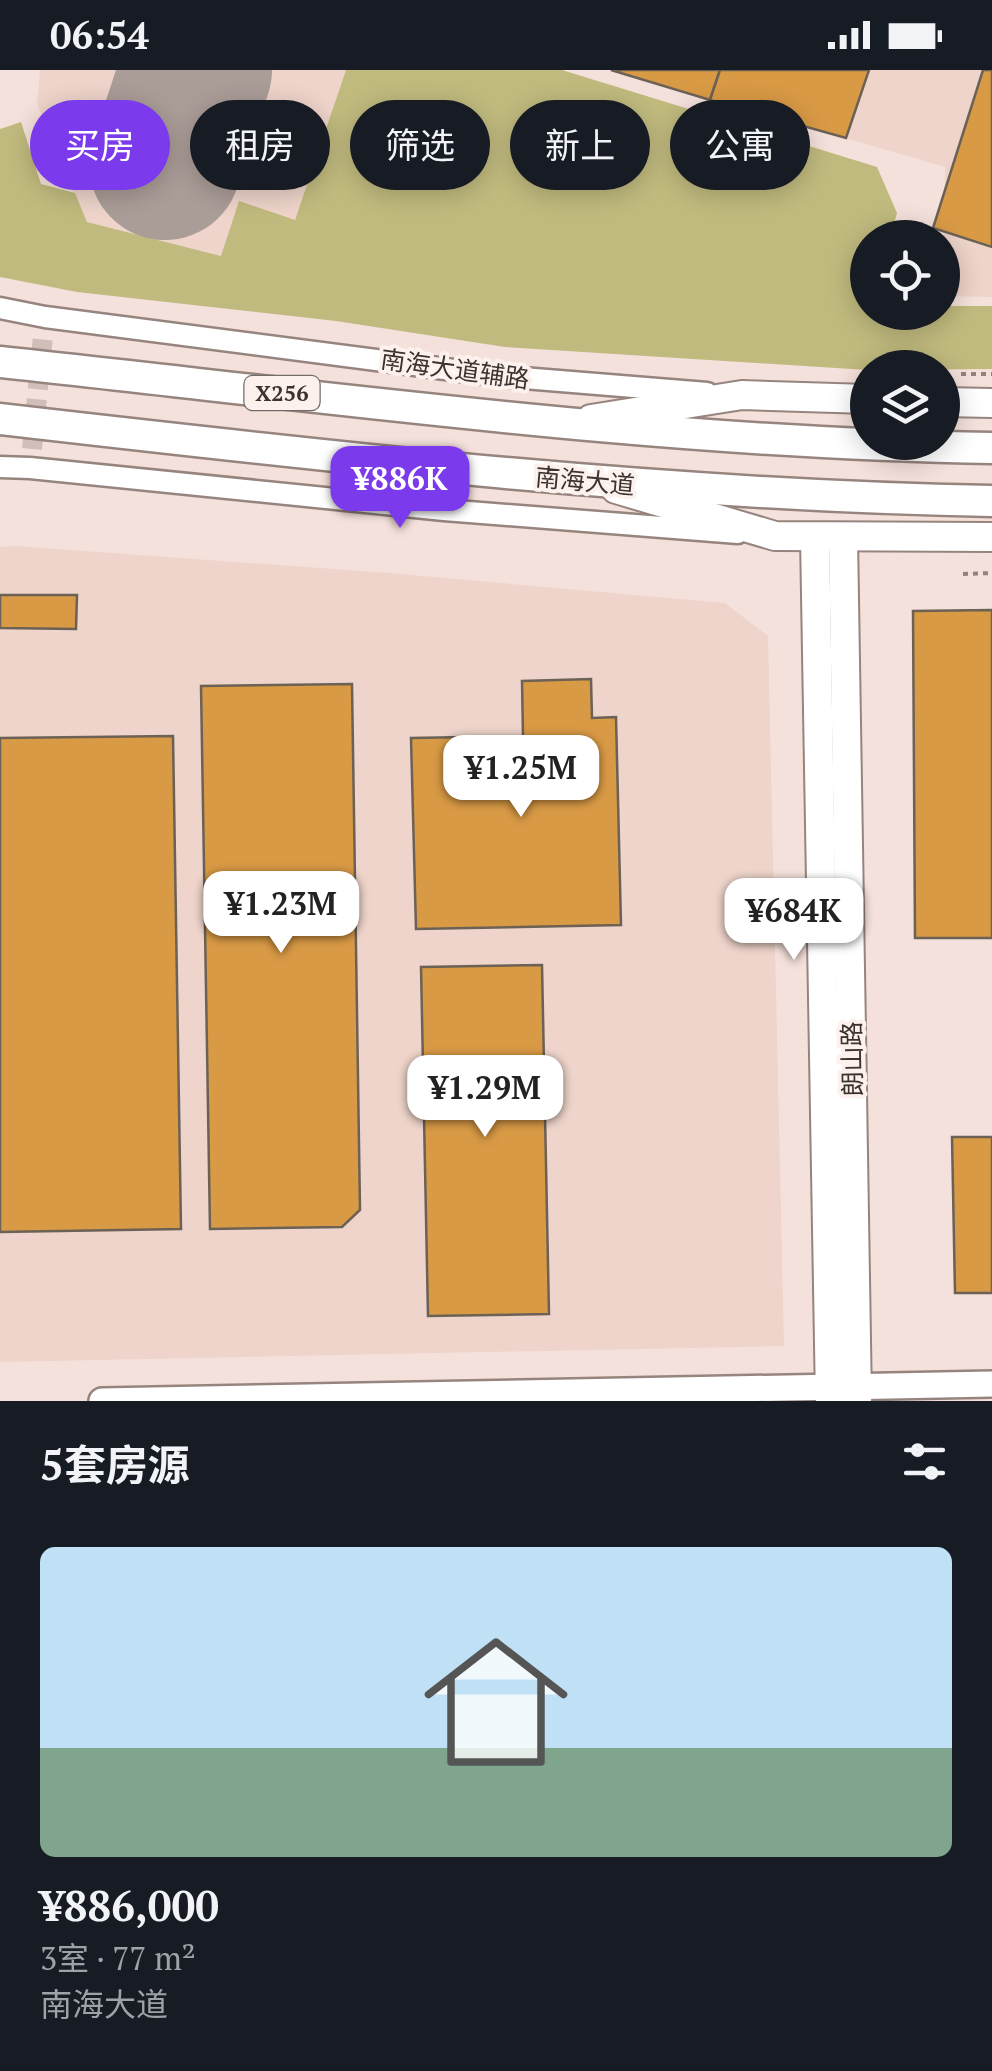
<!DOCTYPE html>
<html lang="zh">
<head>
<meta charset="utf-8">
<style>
	:root { --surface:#171b24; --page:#242831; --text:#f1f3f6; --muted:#9ea1a6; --accent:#7c3aed }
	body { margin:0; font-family:"PT Serif","Noto Sans SC",serif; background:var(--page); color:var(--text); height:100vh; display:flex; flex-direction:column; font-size:38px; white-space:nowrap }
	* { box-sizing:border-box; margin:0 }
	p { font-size:32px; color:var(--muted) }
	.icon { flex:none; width:55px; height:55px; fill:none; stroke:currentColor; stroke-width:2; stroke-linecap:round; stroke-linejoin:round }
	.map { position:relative; height:1331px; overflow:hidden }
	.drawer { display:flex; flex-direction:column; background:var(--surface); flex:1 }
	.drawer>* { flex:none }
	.guide { position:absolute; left:30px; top:30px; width:932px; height:90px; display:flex; gap:20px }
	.tools { position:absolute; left:850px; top:150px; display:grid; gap:20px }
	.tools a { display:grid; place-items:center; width:110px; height:110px; border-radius:50%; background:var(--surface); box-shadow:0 5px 25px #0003; font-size:50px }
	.price { position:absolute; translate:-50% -85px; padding:0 22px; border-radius:20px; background:#fff; color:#222; font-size:32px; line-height:65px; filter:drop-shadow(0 2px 5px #0008) }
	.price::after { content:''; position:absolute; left:50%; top:60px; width:30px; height:22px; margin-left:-15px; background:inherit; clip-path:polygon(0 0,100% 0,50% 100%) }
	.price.selected { background:var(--accent); color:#fff }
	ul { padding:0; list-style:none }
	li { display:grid; align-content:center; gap:20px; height:530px; padding:0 40px }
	li span { display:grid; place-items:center; height:310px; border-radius:15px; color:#555 }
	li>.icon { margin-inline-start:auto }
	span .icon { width:180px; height:180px; fill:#fffc; stroke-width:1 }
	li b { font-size:42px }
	h2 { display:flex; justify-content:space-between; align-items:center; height:120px; padding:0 40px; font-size:42px }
	.chip { padding:0 35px; border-radius:45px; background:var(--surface); box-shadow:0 5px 25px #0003; font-size:35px; line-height:90px }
	.chip.selected { background:var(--accent); color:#fff }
	.status { display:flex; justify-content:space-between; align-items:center; height:70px; padding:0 50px; background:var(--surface); direction:ltr }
	.status svg { height:28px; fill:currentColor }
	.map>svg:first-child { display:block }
</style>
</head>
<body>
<div class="status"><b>06:54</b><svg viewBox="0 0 49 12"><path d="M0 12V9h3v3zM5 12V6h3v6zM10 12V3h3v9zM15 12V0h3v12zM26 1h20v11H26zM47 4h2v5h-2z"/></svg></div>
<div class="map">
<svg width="992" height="1331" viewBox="0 0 992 1331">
	<rect width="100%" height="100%" fill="#f5e1db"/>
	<g fill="#eed4ca">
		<polygon points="40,0 346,0 295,150 222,186 87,152 37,34"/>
		<polygon points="611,0 992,0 992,227 943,226 945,97"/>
		<polygon points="15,476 389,503 725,533 768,566 784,1276 0,1292 0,477"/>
	</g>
	<polygon fill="#c0ba7e" points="346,0 562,0 877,97 897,143 890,167 868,168 868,242 942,242 943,236 992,236 992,299 867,300 505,277 336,251 77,222 0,207 0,59 21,52 41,114 75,123 87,152 221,186 239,131 295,150"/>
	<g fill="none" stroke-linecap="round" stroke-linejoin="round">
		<polyline stroke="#aa9c97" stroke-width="152" points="165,94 196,0"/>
	</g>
	<g fill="#d99a45" stroke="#6c6155" stroke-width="2.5">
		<polygon points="611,0 720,0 710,30"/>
		<polygon points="720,0 869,0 846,68 710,30"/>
		<polygon points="983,0 992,0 992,177 933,158"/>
		<polygon points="0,525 77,525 76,559 0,558"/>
		<polygon points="992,540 992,868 915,868 913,541"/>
		<polygon points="591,609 592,648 616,647 621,855 416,859 411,668 523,666 522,611"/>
		<polygon points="352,614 360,1140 342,1157 210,1159 201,616"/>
		<polygon points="173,666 181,1159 0,1162 0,668"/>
		<polygon points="542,895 549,1244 428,1246 421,897"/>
		<polygon points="952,1067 992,1067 992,1223 955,1223"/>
	</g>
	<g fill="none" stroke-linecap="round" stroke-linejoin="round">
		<polyline stroke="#d0beb9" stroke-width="20" stroke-dasharray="20 10" stroke-linecap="butt" points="32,379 43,266"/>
		<defs>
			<g id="minor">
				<polyline points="0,238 45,247 499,306 707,323"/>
				<polyline points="0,397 30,398 444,440 738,463"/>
			</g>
			<polyline id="tertiary" points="102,1331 992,1314"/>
			<g id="secondary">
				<polyline points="942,332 992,333"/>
				<polyline points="591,349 742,325 868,329"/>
				<polyline points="616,419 775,466 992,467"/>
				<polyline points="815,467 830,1331"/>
				<polyline points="843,467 857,1331"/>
			</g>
			<g id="primary">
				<path d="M0 292C330 327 660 373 992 378"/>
				<path d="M0 349C330 387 659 425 992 431"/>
			</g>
		</defs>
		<use href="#minor" stroke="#96847e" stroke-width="25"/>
		<use href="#tertiary" stroke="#96847e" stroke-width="30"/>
		<use href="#secondary" stroke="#96847e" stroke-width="32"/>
		<use href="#primary" stroke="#96847e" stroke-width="35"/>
		<g stroke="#90837e" stroke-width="4" stroke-dasharray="5 5" stroke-linecap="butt">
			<polyline points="961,304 992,304"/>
			<polyline points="963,504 992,503"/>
		</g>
		<use href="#minor" stroke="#fff" stroke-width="20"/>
		<use href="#tertiary" stroke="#fff" stroke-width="25"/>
		<use href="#secondary" stroke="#fff" stroke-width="28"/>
		<use href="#primary" stroke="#fff" stroke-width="30"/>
	</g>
	<g text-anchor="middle" stroke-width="8" stroke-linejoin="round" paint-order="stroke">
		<rect fill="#fdf1ed" stroke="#746c69" stroke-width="2.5" x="244.5" y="306" width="75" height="34" rx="8"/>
		<g font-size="22" font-weight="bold" fill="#3a3330">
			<text x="282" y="331">X256</text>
		</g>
		<g font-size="25" fill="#3a3330" stroke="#fdf1ed">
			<text transform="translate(455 299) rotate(8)" y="9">南海大道辅路</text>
			<text transform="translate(585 411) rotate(5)" y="9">南海大道</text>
			<text transform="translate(852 989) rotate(-91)" y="9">朗山路</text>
		</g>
	</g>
</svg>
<div class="tools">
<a><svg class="icon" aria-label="locate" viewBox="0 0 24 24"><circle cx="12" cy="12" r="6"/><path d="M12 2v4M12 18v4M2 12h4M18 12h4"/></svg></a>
<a><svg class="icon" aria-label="layers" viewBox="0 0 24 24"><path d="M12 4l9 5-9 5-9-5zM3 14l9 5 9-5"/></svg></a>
</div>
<b class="price selected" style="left:400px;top:461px">¥886K</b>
<b class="price" style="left:521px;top:750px">¥1.25M</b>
<b class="price" style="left:281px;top:886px">¥1.23M</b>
<b class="price" style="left:794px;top:893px">¥684K</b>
<b class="price" style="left:485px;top:1070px">¥1.29M</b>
<div class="guide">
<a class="chip selected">买房</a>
<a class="chip">租房</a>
<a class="chip">筛选</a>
<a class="chip">新上</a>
<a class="chip">公寓</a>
</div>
</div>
<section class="drawer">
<h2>5套房源<svg class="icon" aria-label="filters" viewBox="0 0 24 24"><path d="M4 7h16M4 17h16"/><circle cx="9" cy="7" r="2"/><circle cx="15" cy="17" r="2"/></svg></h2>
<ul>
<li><span style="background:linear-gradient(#bfe0f5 65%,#7fa58c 0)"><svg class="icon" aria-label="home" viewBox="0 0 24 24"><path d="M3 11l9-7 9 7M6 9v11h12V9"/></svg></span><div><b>¥886,000</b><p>3室 · 77 m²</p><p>南海大道</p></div></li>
</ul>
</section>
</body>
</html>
